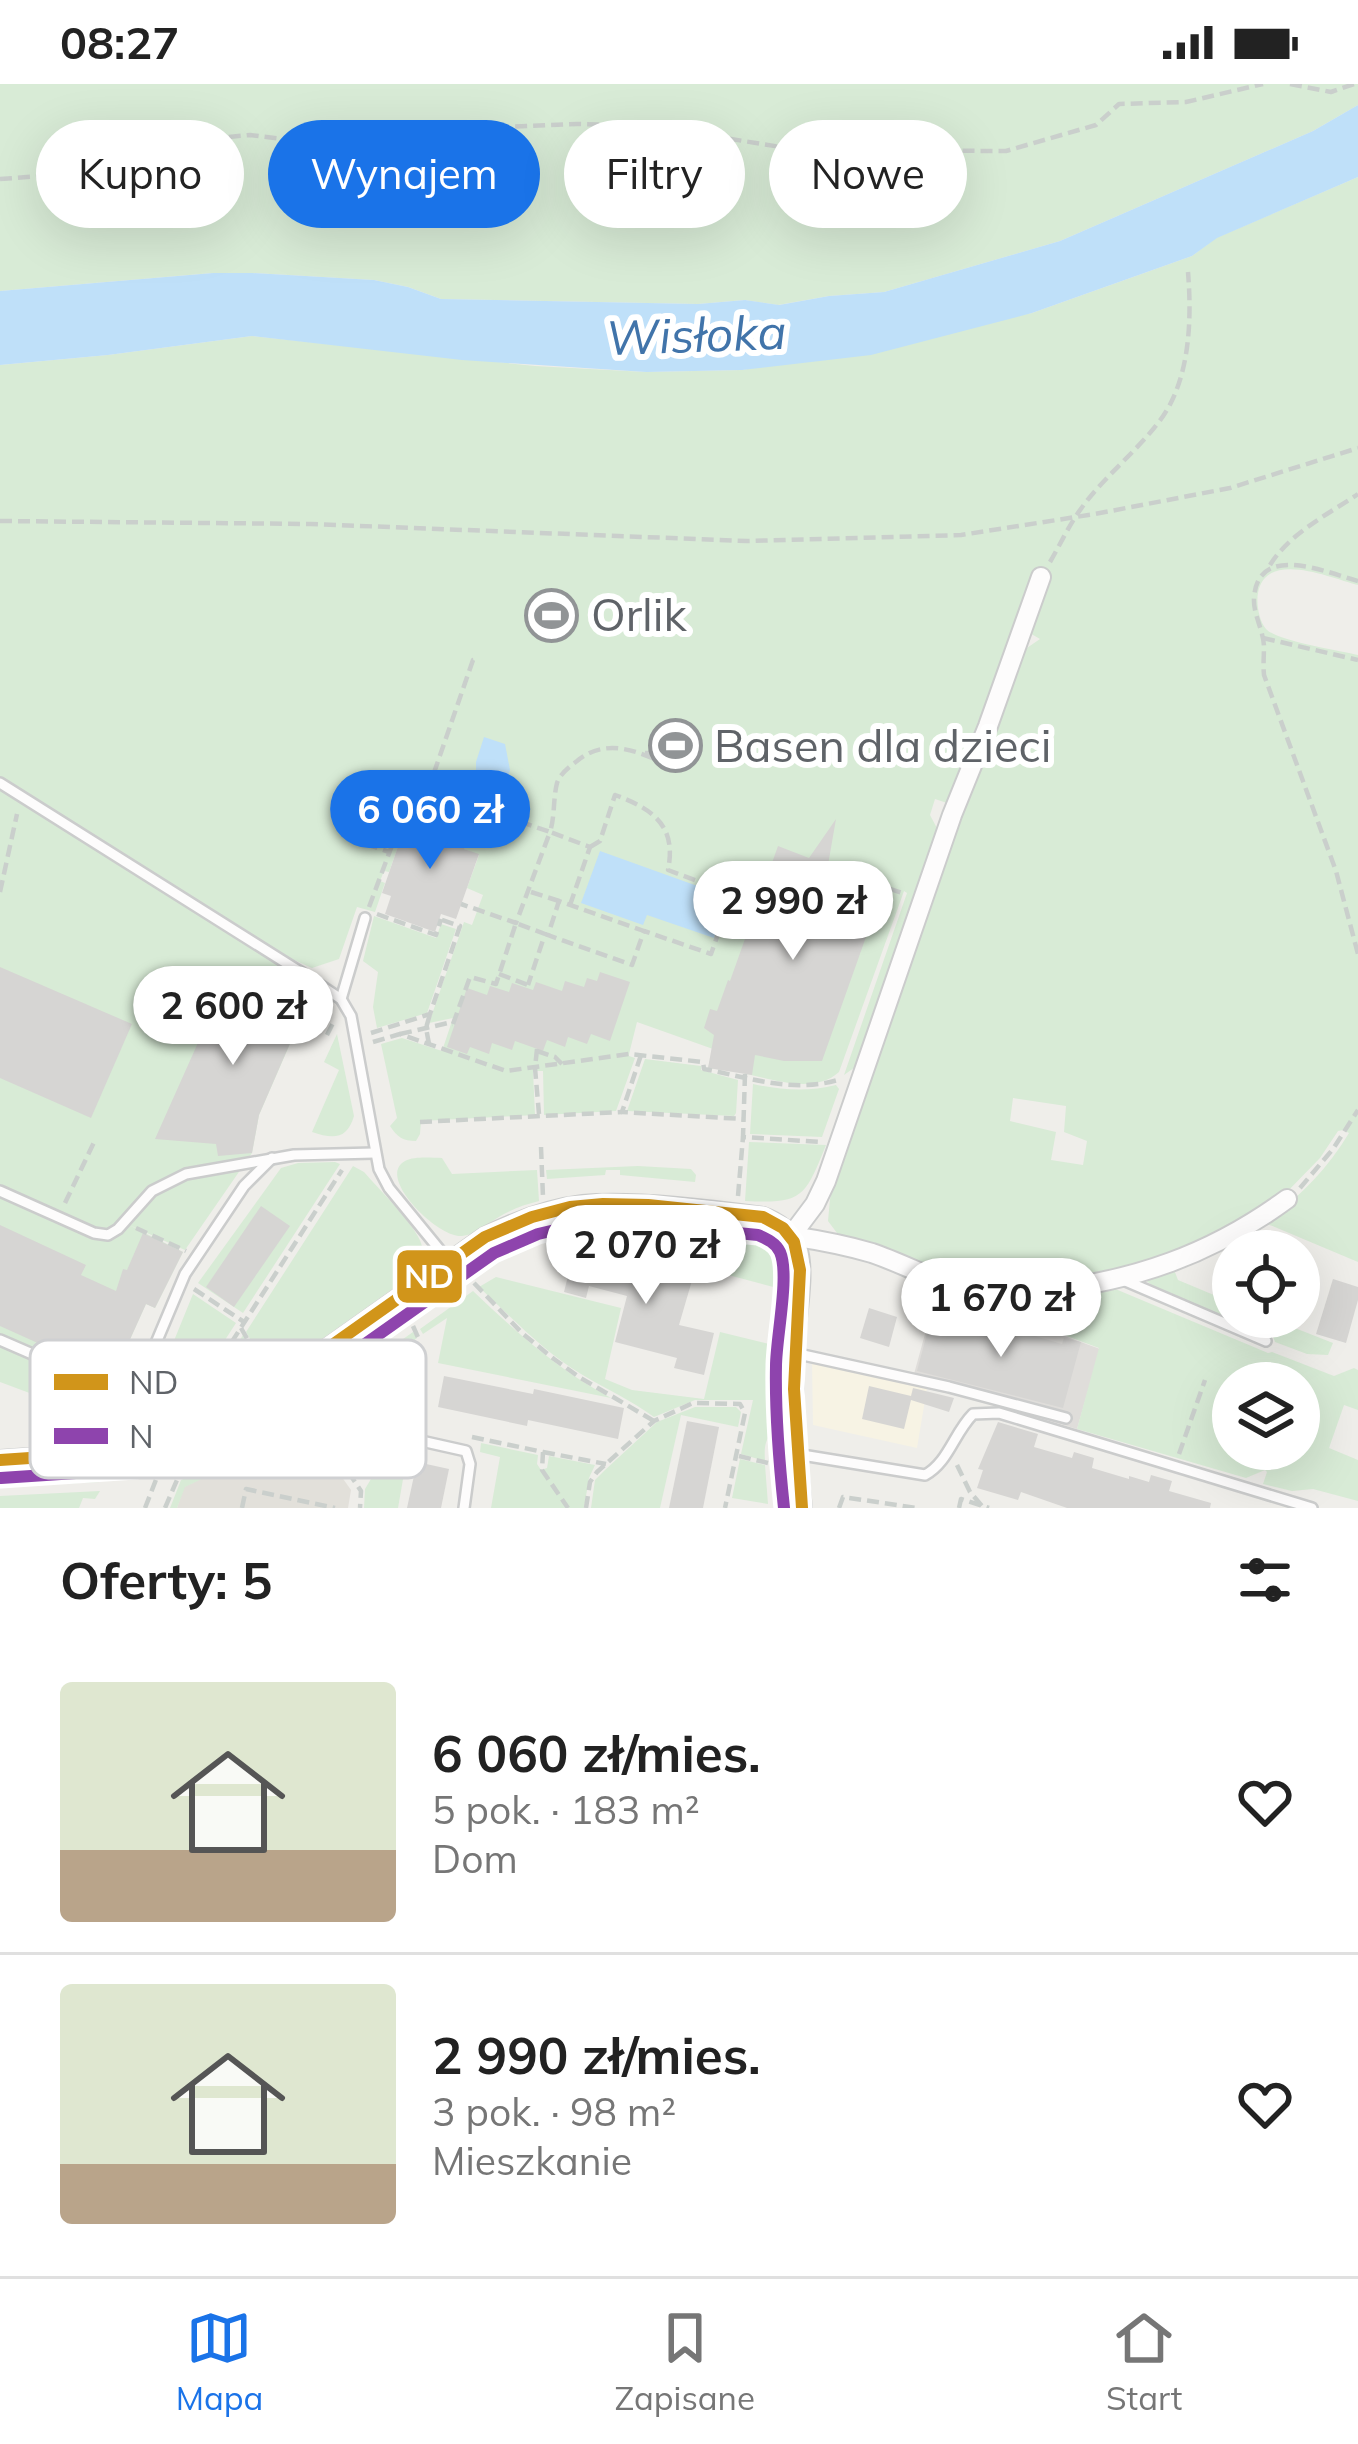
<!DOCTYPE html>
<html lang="pl">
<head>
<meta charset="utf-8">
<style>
	:root { --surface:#fff; --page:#f6f6f6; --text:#222; --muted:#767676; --line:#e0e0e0; --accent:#1a73e8 }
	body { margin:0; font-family:Mulish,sans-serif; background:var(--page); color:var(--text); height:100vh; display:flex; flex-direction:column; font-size:45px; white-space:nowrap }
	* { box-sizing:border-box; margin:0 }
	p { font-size:39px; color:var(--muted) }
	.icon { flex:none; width:66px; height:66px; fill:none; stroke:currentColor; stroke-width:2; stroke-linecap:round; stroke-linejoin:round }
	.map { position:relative; height:1424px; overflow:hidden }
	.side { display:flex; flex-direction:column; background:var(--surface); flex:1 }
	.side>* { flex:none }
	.hud { position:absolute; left:36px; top:36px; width:1287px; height:108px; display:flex; gap:24px }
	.buttons { position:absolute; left:1212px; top:1146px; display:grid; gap:24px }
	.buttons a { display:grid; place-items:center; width:108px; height:108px; border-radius:50%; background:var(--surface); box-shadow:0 12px 48px #0002; font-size:60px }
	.price { position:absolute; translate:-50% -102px; padding:0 27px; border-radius:42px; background:#fff; color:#222; font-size:39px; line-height:78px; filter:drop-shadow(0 3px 6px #0008) }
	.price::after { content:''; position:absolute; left:50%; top:72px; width:36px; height:27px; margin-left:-18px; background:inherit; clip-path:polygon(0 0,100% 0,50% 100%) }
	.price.current { background:var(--accent); color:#fff }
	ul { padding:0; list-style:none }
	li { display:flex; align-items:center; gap:36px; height:300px; padding:0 60px }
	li+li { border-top:3px solid var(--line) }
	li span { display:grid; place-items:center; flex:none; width:336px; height:240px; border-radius:12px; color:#555 }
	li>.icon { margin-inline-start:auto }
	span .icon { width:144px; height:144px; fill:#fffc; stroke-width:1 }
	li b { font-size:51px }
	h2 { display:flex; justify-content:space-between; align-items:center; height:144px; padding:0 60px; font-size:51px }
	.tag { padding:0 42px; border-radius:54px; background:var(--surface); box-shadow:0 12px 48px #0002; font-size:42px; line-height:108px }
	.tag.current { background:var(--accent); color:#fff }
	.status { display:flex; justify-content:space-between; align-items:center; height:84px; padding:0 60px; background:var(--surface); direction:ltr }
	.status svg { height:33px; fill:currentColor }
	.tabs { display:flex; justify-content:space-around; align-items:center; height:168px; border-top:3px solid var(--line); background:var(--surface); font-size:33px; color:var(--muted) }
	.tabs a { display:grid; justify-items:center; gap:6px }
	.tabs .current { color:var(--accent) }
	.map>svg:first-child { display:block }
</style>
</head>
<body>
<div class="status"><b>08:27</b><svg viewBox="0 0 49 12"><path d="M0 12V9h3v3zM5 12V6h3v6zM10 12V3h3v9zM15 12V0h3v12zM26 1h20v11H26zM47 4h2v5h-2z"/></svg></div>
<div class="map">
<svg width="1358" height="1424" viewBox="0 0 1358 1424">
	<rect width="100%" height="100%" fill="#efeeea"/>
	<polygon fill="#f7f3e4" points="812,1278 927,1304 917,1364 813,1341"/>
	<polygon fill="#dfddda" points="937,1206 1100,1265 1077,1345 998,1321 911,1301"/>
	<polygon fill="#e2e0da" points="307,1344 351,1406 348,1424 177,1424 184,1403"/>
	<g fill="#d8ebd6" fill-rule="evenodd">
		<polygon points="0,0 1358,0 1358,21 1313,47 1060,157 884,208 829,212 778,221 745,216 698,220 441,215 408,203 374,196 252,189 213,189 0,207"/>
		<path d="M1358 93V501C1331 494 1266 465 1258 509 1256 519 1259 537 1266 545 1277 557 1340 567 1358 571V1178L1265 1139C1299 1113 1327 1086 1349 1049L1343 1046 1338 1047 1320 1074 1284 1111 1250 1134 1132 1187 1013 1203 952 1196 837 1149 828 1137 830 1115 838 1082 842 1083 970 705 987 670 1021 568 1040 555 1028 548 950 720 935 715 930 731 939 748 858 981 844 991 907 809 904 807 839 988C815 1010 774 996 747 990 735 987 721 986 708 984L713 965 637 938 629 970V972L635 974 616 1027 544 1031 543 987H533L535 1031 421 1037 420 1050 416 1057C403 1057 397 1053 390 1042L397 1034 381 960 402 954 442 967 453 934 429 939 464 838 472 841 483 811 467 804 479 771 464 765 422 727 414 749 404 746 389 788 384 787 380 797 385 799 375 828 357 823 339 875 312 884 285 872 0 692V281L108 271 252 252 535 282 646 288 742 286 1032 229 1192 172 1216 154ZM1013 1014 1066 1022 1064 1048 1087 1057 1083 1081 1051 1076 1056 1048 1010 1037Z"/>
		<polygon points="0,704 298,893 297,899 316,911 329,924 318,948 302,941 310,922 307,921 259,1031 252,1069 185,1166 129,1141 183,1168 155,1224 146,1220 104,1313 142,1330 144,1327 164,1335 179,1301 160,1291 193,1210 236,1239 179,1327 176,1337 169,1340 164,1348 117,1358 56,1358 51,1348 59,1320 0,1298"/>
		<polygon points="374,832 436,854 441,840 456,845 427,929 377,944 373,923 378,888 363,877"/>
		<path d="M337 950 354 1032C347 1056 333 1055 312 1048L339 986 324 978Z"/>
		<polygon points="645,975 701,982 701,986 738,996 736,1029 734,1032 627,1027"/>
		<path d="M753 1000C781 1006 808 1008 836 1001L839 1005 822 1053 750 1050Z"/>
		<path d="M749 1058 826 1061C805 1113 803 1120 745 1117Z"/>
		<path d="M442 1074 452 1090 537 1086 539 1117C527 1120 515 1124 504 1130 490 1137 477 1151 462 1152 439 1155 375 1093 405 1077 415 1072 431 1074 442 1074Z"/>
		<polygon points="335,1078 340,1080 243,1229 198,1199 281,1084 298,1079"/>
		<path d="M353 1082 364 1088C377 1103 416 1142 421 1159 426 1173 418 1185 408 1194L271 1291 246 1248Z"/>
		<polygon points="638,1082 691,1085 696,1091 695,1098 620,1091 620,1086 606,1086 605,1091 547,1095 546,1086"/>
		<path d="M606 1143 751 1154C773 1165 777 1180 777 1204L575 1150Z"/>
		<polygon points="1173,1183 1178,1196 1233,1219 1233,1233 1267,1233 1333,1259 1328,1271 1307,1270 1275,1258 1272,1250 1263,1249 1154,1203 1143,1194"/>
		<path d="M496 1193 621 1224 605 1295 632 1306 704 1315 720 1248 777 1262 776 1344C765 1355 764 1361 765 1377L741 1370 753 1316H695L654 1333C631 1316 606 1305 581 1290 543 1267 511 1233 479 1203Z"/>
		<path d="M1113 1204 1268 1269 1272 1268 1334 1292 1354 1284 1358 1286V1326L1344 1321 1329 1364 1358 1376V1417L1313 1405 1292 1407 1263 1400 1267 1388 1265 1386 1246 1394 1077 1345 1099 1264 951 1209ZM1233 1299H1299V1365H1233Z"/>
		<path d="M473 1207C516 1248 558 1286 611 1314L438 1279 447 1234 423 1250 420 1245Z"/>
		<polygon points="413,1248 417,1254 391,1273 385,1301 368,1298 365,1305 340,1300"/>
		<polygon points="243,1251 268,1293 226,1322 188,1340"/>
		<polygon points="695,1323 736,1323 741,1328 738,1343 681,1331 660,1424 591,1424 595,1396 605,1386 657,1338"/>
		<polygon points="284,1341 292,1352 185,1403 177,1424 170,1424 181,1396 231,1375"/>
		<polygon points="481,1359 538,1371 537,1380 541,1386 547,1384 549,1372 595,1381 589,1394 584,1424 491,1424 500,1373 480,1368"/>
		<polygon points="383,1375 406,1378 398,1424 364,1424 365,1405"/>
		<polygon points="740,1375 765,1381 768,1420 732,1414"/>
		<polygon points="93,1382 100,1388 100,1398 0,1403 0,1385"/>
		<polygon points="100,1407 95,1415 83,1414 79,1424 0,1424 0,1412"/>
	</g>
	<g fill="#bfe0f9">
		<polygon points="1358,21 1358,93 1217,154 1192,172 1032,229 871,271 742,286 646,288 462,276 252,252 108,271 0,281 0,207 213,189 252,189 374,196 408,203 441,215 698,220 745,216 779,221 829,212 884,208 1060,157 1313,47"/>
		<polygon points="484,653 505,660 510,686 502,710 476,700 476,678"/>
		<polygon points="600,767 728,813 714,854 647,831 643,841 581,819"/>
	</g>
	<g fill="#d6d5d3">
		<polygon points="422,726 472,744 464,765 479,770 456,835 441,830 435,848 385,830 391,812 382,809 404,745 414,749"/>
		<polygon points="836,735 828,781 848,788 847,793 883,805 822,977 784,977 755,971 752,991 708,984 714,951 704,944 710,925 717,927 728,896 730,897 778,762 809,774"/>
		<polygon points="0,883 132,940 91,1034 0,994"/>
		<polygon points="230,887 307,920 259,1031 252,1069 218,1072 216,1060 155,1055"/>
		<polygon points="600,888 630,898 610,957 591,950 587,960 568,953 565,963 547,956 543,967 515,957 512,966 492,959 489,970 470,963 467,970 447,963 467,904 487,911 490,902 509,908 512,899 533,906 536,898 562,907 565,897 584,903 587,894 597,897"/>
		<polygon points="261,1122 290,1142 234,1223 206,1203"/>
		<polygon points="0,1141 86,1181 81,1191 116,1207 123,1185 127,1186 143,1149 183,1168 155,1224 146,1220 113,1293 0,1242"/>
		<polygon points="593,1168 693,1193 679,1241 714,1249 704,1291 674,1284 677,1274 615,1258 627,1212 589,1202 586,1214 564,1208 573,1172 591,1177"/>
		<polygon points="1333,1195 1358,1203 1358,1216 1346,1259 1316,1250"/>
		<polygon points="869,1224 897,1233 889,1263 860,1254"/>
		<polygon points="983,1233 1019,1243 1018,1247 1062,1260 1064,1254 1081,1258 1063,1324 917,1287 931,1234 979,1246"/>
		<polygon points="444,1292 533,1310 534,1305 624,1324 618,1355 528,1336 527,1342 438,1323"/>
		<polygon points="869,1302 911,1312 913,1304 954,1314 949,1328 911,1316 904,1345 862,1335"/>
		<polygon points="687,1337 719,1343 703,1424 669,1424"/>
		<polygon points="998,1338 1038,1350 1034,1363 1072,1374 1074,1368 1094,1374 1092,1384 1129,1395 1129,1392 1149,1398 1151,1391 1172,1397 1169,1407 1211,1419 1210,1424 1067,1424 1021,1408 1018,1416 977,1404 983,1386 978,1385"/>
		<polygon points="417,1378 449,1385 441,1424 407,1424"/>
	</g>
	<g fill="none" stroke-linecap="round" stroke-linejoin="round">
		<defs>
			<g id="lane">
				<polyline points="0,699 302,889 341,915 351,932 379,1085 389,1104 448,1176"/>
				<polyline points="341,915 365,834"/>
				<polyline points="0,1107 94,1149 108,1151 118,1145 152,1107 186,1090 294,1071 374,1069"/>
				<polyline points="1121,1195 1266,1257"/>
				<polyline points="0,1256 120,1308 128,1308 140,1297 185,1190 244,1102 272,1074"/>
				<polyline points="794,1269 949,1303 1066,1334"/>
				<polyline points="265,1308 291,1334 399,1352 466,1367 470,1380 464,1424"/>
				<path d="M796 1370 925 1391C948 1379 954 1349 973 1330L999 1329 1312 1424"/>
			</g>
			<g id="street">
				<polyline points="791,1152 815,1120 826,1097 952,731 988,642 1041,493"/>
				<path d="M791 1152C818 1156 845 1161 872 1169 901 1179 929 1194 958 1203 985 1211 1012 1209 1040 1207 1133 1198 1212 1170 1287 1115"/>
				<path d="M0 1376 133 1367 198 1350 249 1320 485 1153C515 1138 549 1125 583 1121 633 1116 712 1126 763 1133 777 1138 791 1148 797 1163 806 1189 795 1237 794 1265 792 1318 796 1371 802 1424"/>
			</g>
		</defs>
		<use href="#lane" stroke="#cbcccc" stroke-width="14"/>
		<use href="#street" stroke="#cbcccc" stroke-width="22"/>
		<g stroke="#cacfcc" stroke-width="4.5" stroke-dasharray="12 6" stroke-linecap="butt">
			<polyline points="1290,0 1331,8 1354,0"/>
			<polyline points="0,95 84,89 143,74 195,56 250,51 315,59 355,59 454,45 577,40 680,42 725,54 799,66 1006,67 1096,41 1119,20 1186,18 1263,0"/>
			<polyline points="0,437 311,440 747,457 961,451 1095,430 1230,404 1358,364"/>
			<path d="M1050 478C1061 459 1070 439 1083 422 1105 392 1135 369 1158 339 1190 299 1192 237 1188 188"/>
			<path d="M1270 481C1290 449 1327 431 1358 410"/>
			<path d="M1358 497C1325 488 1258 458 1254 514 1253 530 1263 545 1264 562 1264 571 1263 581 1264 591L1336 787 1358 870"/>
			<polyline points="1263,554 1358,576"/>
			<polyline points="428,706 473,576 478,575"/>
			<polyline points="395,709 409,716"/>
			<polyline points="366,760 389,768"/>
			<path d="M590 763 600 757 615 711C653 725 677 742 668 786L732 810 711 870 644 847"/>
			<polyline points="880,795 878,801 902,809"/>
			<polyline points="0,808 17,730"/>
			<polyline points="531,808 559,817"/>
			<path d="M570 821 590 763 550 748C555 732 553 715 557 699 560 690 569 683 577 677 606 653 639 667 669 682L695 663 698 656 689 646 679 643 651 669H640"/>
			<path d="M369 823 409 716C416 704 426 706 438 709L550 748 516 839 461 820"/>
			<polyline points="377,830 436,851 441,835"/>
			<polyline points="545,850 632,881 644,847 559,817 548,851"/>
			<polyline points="499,890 528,901 527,904"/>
			<polyline points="453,940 470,893 496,900 516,839 545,850 528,901"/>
			<polyline points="371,949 430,930 460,842 439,835"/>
			<polyline points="400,950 448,939 453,940"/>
			<polyline points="327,951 335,935"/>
			<path d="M373 958 400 950 506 987 629 970 703 978 704 985C751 994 794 1010 841 995"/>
			<polyline points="429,960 426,944 430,930"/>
			<polyline points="537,965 535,984 539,1030"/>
			<polyline points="537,967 555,973 562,980"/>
			<polyline points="641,971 622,1028 743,1035"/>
			<polyline points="745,990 743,1053 821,1058"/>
			<polyline points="420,1038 622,1028"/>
			<polyline points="541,1063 543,1113"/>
			<polyline points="1300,1104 1333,1065 1358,1026"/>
			<polyline points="738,1112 743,1053"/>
			<polyline points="65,1119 96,1054"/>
			<polyline points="136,1144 186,1167"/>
			<polyline points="474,1199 523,1250 554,1275 579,1293 654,1337"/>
			<polyline points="194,1205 244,1238"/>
			<polyline points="413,1242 420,1258"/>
			<polyline points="241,1244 265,1286"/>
			<polyline points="183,1334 342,1086"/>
			<polyline points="472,1353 543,1368 542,1386 568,1424"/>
			<polyline points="328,1358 361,1407 360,1424"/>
			<polyline points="543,1368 606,1380"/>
			<polyline points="1179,1370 1205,1296"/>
			<polyline points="739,1372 768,1379"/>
			<polyline points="345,1380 349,1356"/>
			<polyline points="957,1381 970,1408 982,1422"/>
			<polyline points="145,1424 159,1388 166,1380"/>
			<polyline points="165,1424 186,1375"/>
			<polyline points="242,1424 246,1405 335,1424"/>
			<polyline points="586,1424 590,1398 597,1388 654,1337 693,1319 740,1320 745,1329 725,1424"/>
			<polyline points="839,1424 843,1413 917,1424"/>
			<polyline points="959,1424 961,1415 989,1424"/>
		</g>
		<use href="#lane" stroke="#fdfcfc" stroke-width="9"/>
		<use href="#street" stroke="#fdfcfc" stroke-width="18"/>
		<defs>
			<polyline id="bus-1" points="0,1376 133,1367 198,1350 249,1320 485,1153 532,1133 570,1123 603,1120 648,1121 763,1133 783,1144 794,1158 800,1186 794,1305 802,1424"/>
			<path id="bus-2" d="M1 1394 136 1385 206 1366 259 1335 494 1169 538 1150 585 1139 625 1138 758 1151C767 1155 776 1159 780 1168 790 1191 776 1254 776 1282 775 1329 779 1377 784 1424"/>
		</defs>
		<use href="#bus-1" stroke="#fff" stroke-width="21"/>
		<use href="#bus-2" stroke="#fff" stroke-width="21"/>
		<use href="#bus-1" stroke="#d1951a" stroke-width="12"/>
		<use href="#bus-2" stroke="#8e44ad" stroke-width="12"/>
	</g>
	<defs>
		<symbol id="stadium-ring" viewBox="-11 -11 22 22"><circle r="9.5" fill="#fff" stroke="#919496" stroke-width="1.5"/><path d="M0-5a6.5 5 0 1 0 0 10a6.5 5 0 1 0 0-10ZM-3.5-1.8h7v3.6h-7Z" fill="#919496"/></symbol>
	</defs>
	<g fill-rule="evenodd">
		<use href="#stadium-ring" x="522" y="502" width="59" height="59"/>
		<use href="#stadium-ring" x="646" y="632" width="59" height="59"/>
	</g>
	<g text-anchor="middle" stroke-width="12" stroke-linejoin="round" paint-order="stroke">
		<g font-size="45" fill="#5f6368" stroke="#fff" text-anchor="start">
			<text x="591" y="547">Orlik</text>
			<text x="714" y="678">Basen dla dzieci</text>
		</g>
		<g font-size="48" font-style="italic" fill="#4174aa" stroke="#fff">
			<text transform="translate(696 251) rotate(-2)" y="17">Wisłoka</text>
		</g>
	</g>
	<rect x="30" y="1256" width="396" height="138" rx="18" fill="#fff" stroke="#cfd0d2" stroke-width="3"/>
	<rect x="54" y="1290" width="54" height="16" fill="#d1951a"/>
	<rect x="54" y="1344" width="54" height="16" fill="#8e44ad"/>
	<g font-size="33" fill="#5f6368">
		<text x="129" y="1310">ND</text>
		<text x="129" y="1364">N</text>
	</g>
	<rect stroke="#fff" stroke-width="4.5" x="395" y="1164" width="69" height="57" rx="12" fill="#d1951a"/>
	<g font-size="33" text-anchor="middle" font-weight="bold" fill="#fff">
		<text x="429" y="1204">ND</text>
	</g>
</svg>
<div class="buttons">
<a><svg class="icon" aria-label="locate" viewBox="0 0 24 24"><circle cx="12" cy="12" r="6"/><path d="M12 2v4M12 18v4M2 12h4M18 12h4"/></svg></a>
<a><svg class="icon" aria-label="layers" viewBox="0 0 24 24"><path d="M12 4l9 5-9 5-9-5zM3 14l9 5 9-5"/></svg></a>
</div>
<b class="price current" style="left:430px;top:788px">6 060 zł</b>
<b class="price" style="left:793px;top:879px">2 990 zł</b>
<b class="price" style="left:233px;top:984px">2 600 zł</b>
<b class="price" style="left:646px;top:1223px">2 070 zł</b>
<b class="price" style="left:1001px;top:1276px">1 670 zł</b>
<div class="hud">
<a class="tag">Kupno</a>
<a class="tag current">Wynajem</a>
<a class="tag">Filtry</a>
<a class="tag">Nowe</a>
</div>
</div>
<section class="side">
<h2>Oferty: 5<svg class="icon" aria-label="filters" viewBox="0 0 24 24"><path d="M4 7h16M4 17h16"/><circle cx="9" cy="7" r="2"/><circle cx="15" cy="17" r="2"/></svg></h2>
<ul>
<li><span style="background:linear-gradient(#dfe7d0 70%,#b9a48a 0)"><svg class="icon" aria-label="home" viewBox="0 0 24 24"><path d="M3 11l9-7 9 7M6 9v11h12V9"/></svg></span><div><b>6 060 zł/mies.</b><p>5 pok. · 183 m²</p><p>Dom</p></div><svg class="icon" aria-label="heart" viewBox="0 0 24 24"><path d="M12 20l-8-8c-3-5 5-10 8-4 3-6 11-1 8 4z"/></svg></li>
<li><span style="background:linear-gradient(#dfe7d0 75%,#b9a48a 0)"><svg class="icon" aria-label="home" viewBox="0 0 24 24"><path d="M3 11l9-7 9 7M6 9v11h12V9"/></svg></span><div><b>2 990 zł/mies.</b><p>3 pok. · 98 m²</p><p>Mieszkanie</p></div><svg class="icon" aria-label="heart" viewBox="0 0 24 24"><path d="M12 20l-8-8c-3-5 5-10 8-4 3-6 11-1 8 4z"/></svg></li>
</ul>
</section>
<nav class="tabs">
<a class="current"><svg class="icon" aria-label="map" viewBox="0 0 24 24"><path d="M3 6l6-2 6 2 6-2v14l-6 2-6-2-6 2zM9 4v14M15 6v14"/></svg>Mapa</a>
<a><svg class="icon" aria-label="saved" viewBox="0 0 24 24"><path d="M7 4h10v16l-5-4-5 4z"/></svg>Zapisane</a>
<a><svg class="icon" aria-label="home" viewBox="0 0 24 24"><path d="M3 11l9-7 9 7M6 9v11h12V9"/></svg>Start</a>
</nav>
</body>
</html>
